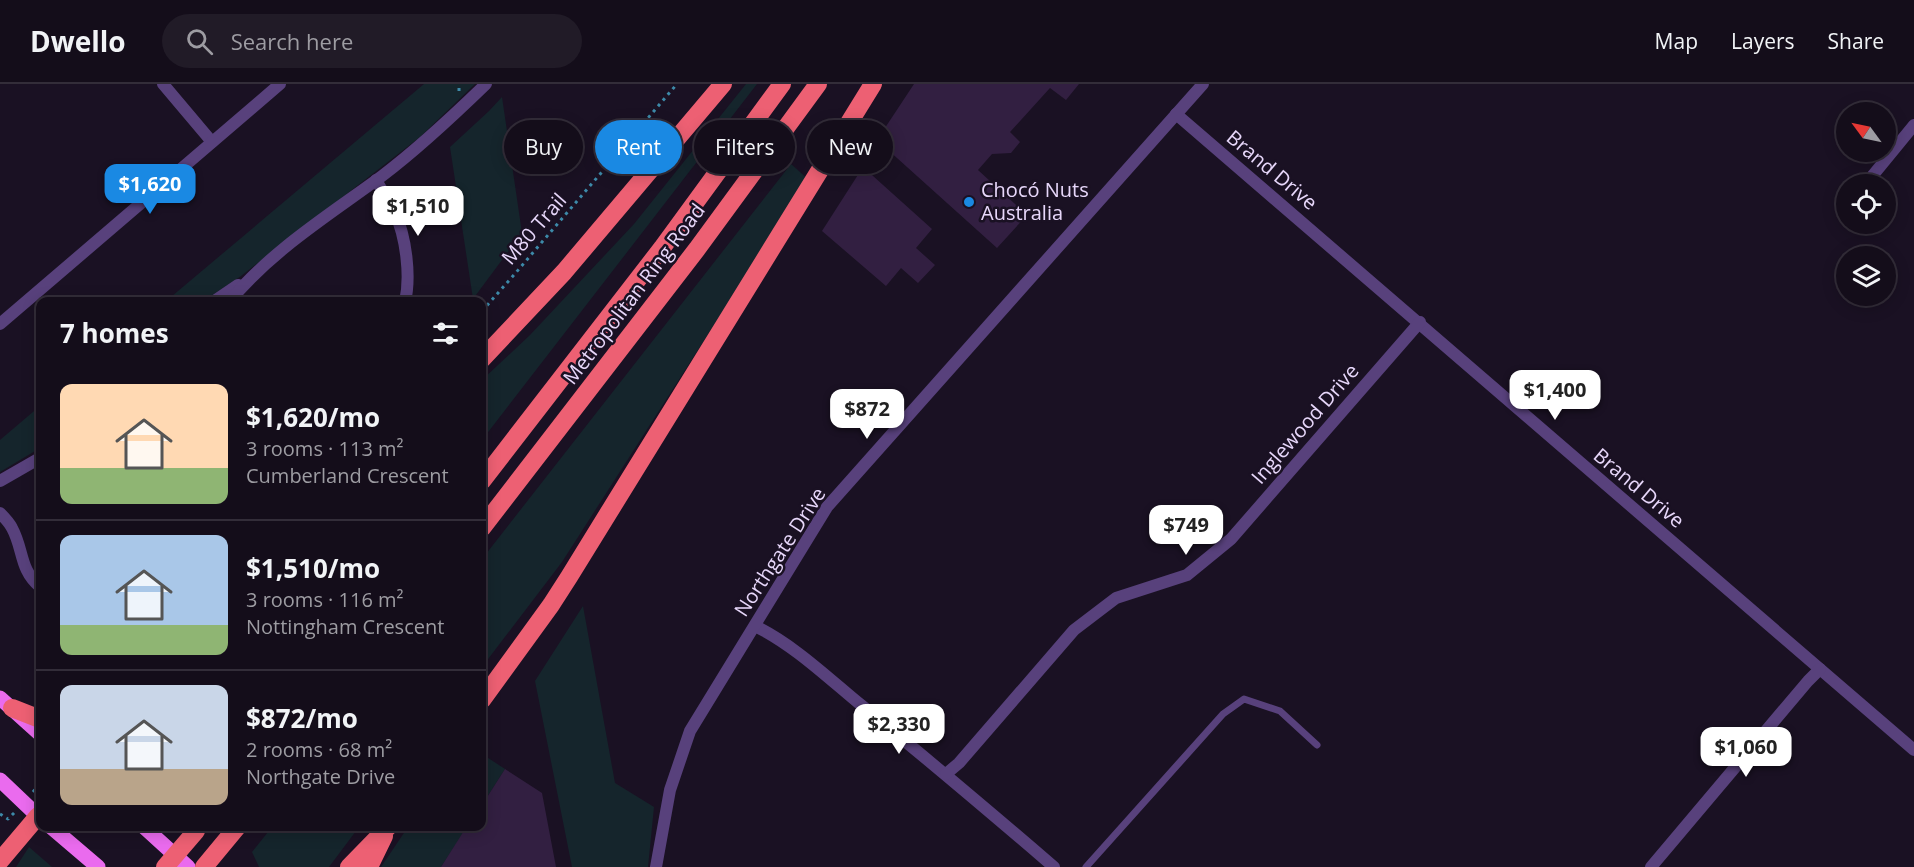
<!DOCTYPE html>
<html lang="en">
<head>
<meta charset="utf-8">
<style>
	:root { --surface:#140d1a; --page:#211b27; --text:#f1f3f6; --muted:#9d9ca2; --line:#332d39; --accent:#1a89e3 }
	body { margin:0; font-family:"Open Sans",sans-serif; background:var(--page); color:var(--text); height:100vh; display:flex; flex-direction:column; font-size:22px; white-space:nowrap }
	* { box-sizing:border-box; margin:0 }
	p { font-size:20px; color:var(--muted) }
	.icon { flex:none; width:33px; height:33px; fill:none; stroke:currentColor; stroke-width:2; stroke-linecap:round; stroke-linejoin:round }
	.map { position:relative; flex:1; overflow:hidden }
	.side { position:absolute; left:36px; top:213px; width:450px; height:534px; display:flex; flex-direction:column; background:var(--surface); border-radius:12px; box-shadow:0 3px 15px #0003,0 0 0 2px var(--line) }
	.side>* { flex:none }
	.banner { position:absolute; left:504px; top:36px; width:570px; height:54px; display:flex; gap:12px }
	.needle { width:39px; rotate:303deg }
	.controls { position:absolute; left:1836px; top:18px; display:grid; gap:12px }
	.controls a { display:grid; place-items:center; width:60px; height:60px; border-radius:50%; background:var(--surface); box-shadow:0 3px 15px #0003,0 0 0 2px var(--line); font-size:30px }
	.price { position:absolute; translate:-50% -51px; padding:0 14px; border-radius:12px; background:#fff; color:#222; font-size:20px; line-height:39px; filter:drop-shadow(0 2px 3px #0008) }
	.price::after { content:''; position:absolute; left:50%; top:36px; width:18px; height:14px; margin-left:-9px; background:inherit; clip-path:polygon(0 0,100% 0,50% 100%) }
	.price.active { background:var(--accent); color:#fff }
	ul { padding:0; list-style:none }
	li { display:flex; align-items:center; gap:18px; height:150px; padding:0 24px }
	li+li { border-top:2px solid var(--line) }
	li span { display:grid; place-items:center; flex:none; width:168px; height:120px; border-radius:12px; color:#555 }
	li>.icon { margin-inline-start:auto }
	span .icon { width:72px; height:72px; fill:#fffc; stroke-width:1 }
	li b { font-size:26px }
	h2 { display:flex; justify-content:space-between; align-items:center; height:72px; padding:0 24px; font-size:26px }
	.tag { padding:0 21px; border-radius:27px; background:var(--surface); box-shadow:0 3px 15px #0003,0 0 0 2px var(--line); font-size:21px; line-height:54px }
	.tag.active { background:var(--accent); color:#fff }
	header { display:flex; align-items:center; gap:36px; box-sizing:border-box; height:84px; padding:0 30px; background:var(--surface); border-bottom:2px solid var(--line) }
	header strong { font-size:28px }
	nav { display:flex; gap:33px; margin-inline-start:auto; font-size:21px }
	.search { width:420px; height:54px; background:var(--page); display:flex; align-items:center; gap:15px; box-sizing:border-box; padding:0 21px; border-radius:33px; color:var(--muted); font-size:22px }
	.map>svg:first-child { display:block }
</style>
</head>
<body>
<header>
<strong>Dwello</strong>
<div class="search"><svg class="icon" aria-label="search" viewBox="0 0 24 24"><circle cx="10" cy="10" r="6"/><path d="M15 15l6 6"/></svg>Search here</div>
<nav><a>Map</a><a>Layers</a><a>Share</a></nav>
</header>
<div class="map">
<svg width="1914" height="783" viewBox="0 0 1914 783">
	<rect width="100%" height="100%" fill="#1a1123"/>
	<g fill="#15252c">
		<polygon points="424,0 475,0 420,53 241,192 204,217 165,218"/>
		<polygon points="746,0 757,0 482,356 482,296 530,251 634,140"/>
		<polygon points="502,13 522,149 473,215 450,63 489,27"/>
		<polygon points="791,80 809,96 721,230 562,478 482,583 482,475"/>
		<polygon points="40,322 40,364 0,388 0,356"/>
		<polygon points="583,522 615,699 654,723 648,783 572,783 535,597"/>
		<polygon points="482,670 505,685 482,721"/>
		<polygon points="272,743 272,742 359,743 329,783 259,783 252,768"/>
		<polygon points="408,743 467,743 441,783 381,783"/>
		<polygon points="29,763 52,783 16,783"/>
	</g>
	<g fill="#321f41">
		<polygon points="914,0 1079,0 1066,16 1050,4 1010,48 1020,58 1011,69 992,70 978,86 1027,131 997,164 877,56"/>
		<polygon points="863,83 932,145 916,164 935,181 918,199 901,184 886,202 822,147"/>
		<polygon points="505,685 542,709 556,783 441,783 467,742 482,742 482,721"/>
	</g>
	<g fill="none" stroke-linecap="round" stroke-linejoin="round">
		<g stroke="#3d8aa9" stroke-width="3" stroke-dasharray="3 4.5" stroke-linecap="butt">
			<polyline points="459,7 459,0"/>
			<polyline points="482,227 513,192 677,0"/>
			<polyline points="33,708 40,699"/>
			<polyline points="0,730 8,735 15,728"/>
		</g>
		<polyline stroke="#58417c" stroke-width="7" points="1086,783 1223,630 1244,615 1280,627 1317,661"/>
		<g stroke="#58417c" stroke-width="12">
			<polyline points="163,0 212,58"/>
			<polyline points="1176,30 1914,666"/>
			<path d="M376 96C382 107 390 117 395 129 406 153 411 192 405 218"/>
			<polyline points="1869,96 1914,41"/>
			<polyline points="213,218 238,201"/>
			<path d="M229 218C272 166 329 131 382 92 419 64 453 32 486 0"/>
			<polyline points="0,240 280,0"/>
			<polyline points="0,397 40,374"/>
			<path d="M0 429C4 433 9 438 12 444 24 466 19 485 40 503"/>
			<path d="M755 542C794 561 828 594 861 621 926 674 990 728 1054 783"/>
			<polyline points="946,690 959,679 1074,546 1116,514 1187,491 1231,455 1420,238"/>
			<polyline points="656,783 670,706 690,647 827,423 1203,0"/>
			<polyline points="1651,783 1808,597 1820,585"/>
		</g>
		<g stroke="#ea6bee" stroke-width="15">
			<polyline points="0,614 40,650"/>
			<polyline points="0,696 40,734"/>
			<polyline points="50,742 98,783"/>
			<polyline points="143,742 188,783"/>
		</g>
		<g stroke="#ed6073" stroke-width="18">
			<polyline points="482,275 564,188 723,0"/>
			<polyline points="482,397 662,164 782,0"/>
			<polyline points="482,444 697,165 818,0"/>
			<polyline points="482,616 551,521 569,493 873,0"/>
			<polyline points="12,624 40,635"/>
			<polyline points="0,777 38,732"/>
			<polyline points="204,783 238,742"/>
			<polyline points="349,783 389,742"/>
			<polyline points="369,783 384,752"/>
		</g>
		<polyline stroke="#ed6073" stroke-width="18" points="165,783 196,747"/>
	</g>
	<circle fill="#1a89e3" stroke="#1a1123" stroke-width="2" cx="969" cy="118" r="6"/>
	<g text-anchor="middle" stroke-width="5" stroke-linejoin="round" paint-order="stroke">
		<g font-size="20" fill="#e7d7fa" stroke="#1a1123">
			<text transform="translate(1272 86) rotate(40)" y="7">Brand Drive</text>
			<text transform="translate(534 145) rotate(-49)" y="7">M80 Trail</text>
			<text transform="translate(634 210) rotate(-53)" y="7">Metropolitan Ring Road</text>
			<text transform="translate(1305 340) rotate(-49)" y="7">Inglewood Drive</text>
			<text transform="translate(1639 404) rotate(40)" y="7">Brand Drive</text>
			<text transform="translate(780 468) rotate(-57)" y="7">Northgate Drive</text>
		</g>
		<g font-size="20" fill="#e7d7fa" stroke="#1a1123" text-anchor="start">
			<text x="981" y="113">Chocó Nuts<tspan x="981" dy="23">Australia</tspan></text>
		</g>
	</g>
</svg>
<div class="controls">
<a><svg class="needle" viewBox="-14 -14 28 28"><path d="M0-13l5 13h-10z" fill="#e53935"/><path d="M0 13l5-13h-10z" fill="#9d9ca2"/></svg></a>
<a><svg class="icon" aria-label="locate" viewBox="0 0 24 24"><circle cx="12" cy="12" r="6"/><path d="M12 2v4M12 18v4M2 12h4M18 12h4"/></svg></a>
<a><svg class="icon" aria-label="layers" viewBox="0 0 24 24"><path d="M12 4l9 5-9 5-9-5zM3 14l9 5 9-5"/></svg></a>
</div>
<b class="price active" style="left:150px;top:131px">$1,620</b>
<b class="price" style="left:418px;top:153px">$1,510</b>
<b class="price" style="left:1555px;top:337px">$1,400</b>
<b class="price" style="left:867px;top:356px">$872</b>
<b class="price" style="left:1186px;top:472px">$749</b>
<b class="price" style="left:899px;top:671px">$2,330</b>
<b class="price" style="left:1746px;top:694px">$1,060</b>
<div class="banner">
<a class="tag">Buy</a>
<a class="tag active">Rent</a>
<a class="tag">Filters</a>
<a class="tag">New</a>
</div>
<section class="side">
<h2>7 homes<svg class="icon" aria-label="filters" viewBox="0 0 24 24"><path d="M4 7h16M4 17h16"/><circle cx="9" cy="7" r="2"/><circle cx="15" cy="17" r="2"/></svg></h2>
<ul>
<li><span style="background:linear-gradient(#ffd9b3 70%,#8fb573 0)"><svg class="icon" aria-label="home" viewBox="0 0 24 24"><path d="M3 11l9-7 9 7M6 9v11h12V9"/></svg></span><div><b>$1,620/mo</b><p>3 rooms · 113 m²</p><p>Cumberland Crescent</p></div></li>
<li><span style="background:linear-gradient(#a9c7e8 75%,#8fb573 0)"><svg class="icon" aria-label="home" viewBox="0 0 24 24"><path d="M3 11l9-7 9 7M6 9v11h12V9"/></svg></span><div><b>$1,510/mo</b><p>3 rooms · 116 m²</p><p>Nottingham Crescent</p></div></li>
<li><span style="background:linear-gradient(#c9d6e8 70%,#b9a48a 0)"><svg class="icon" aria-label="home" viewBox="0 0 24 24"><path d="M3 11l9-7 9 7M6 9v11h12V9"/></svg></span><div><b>$872/mo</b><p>2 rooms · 68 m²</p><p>Northgate Drive</p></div></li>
</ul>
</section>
</div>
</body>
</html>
